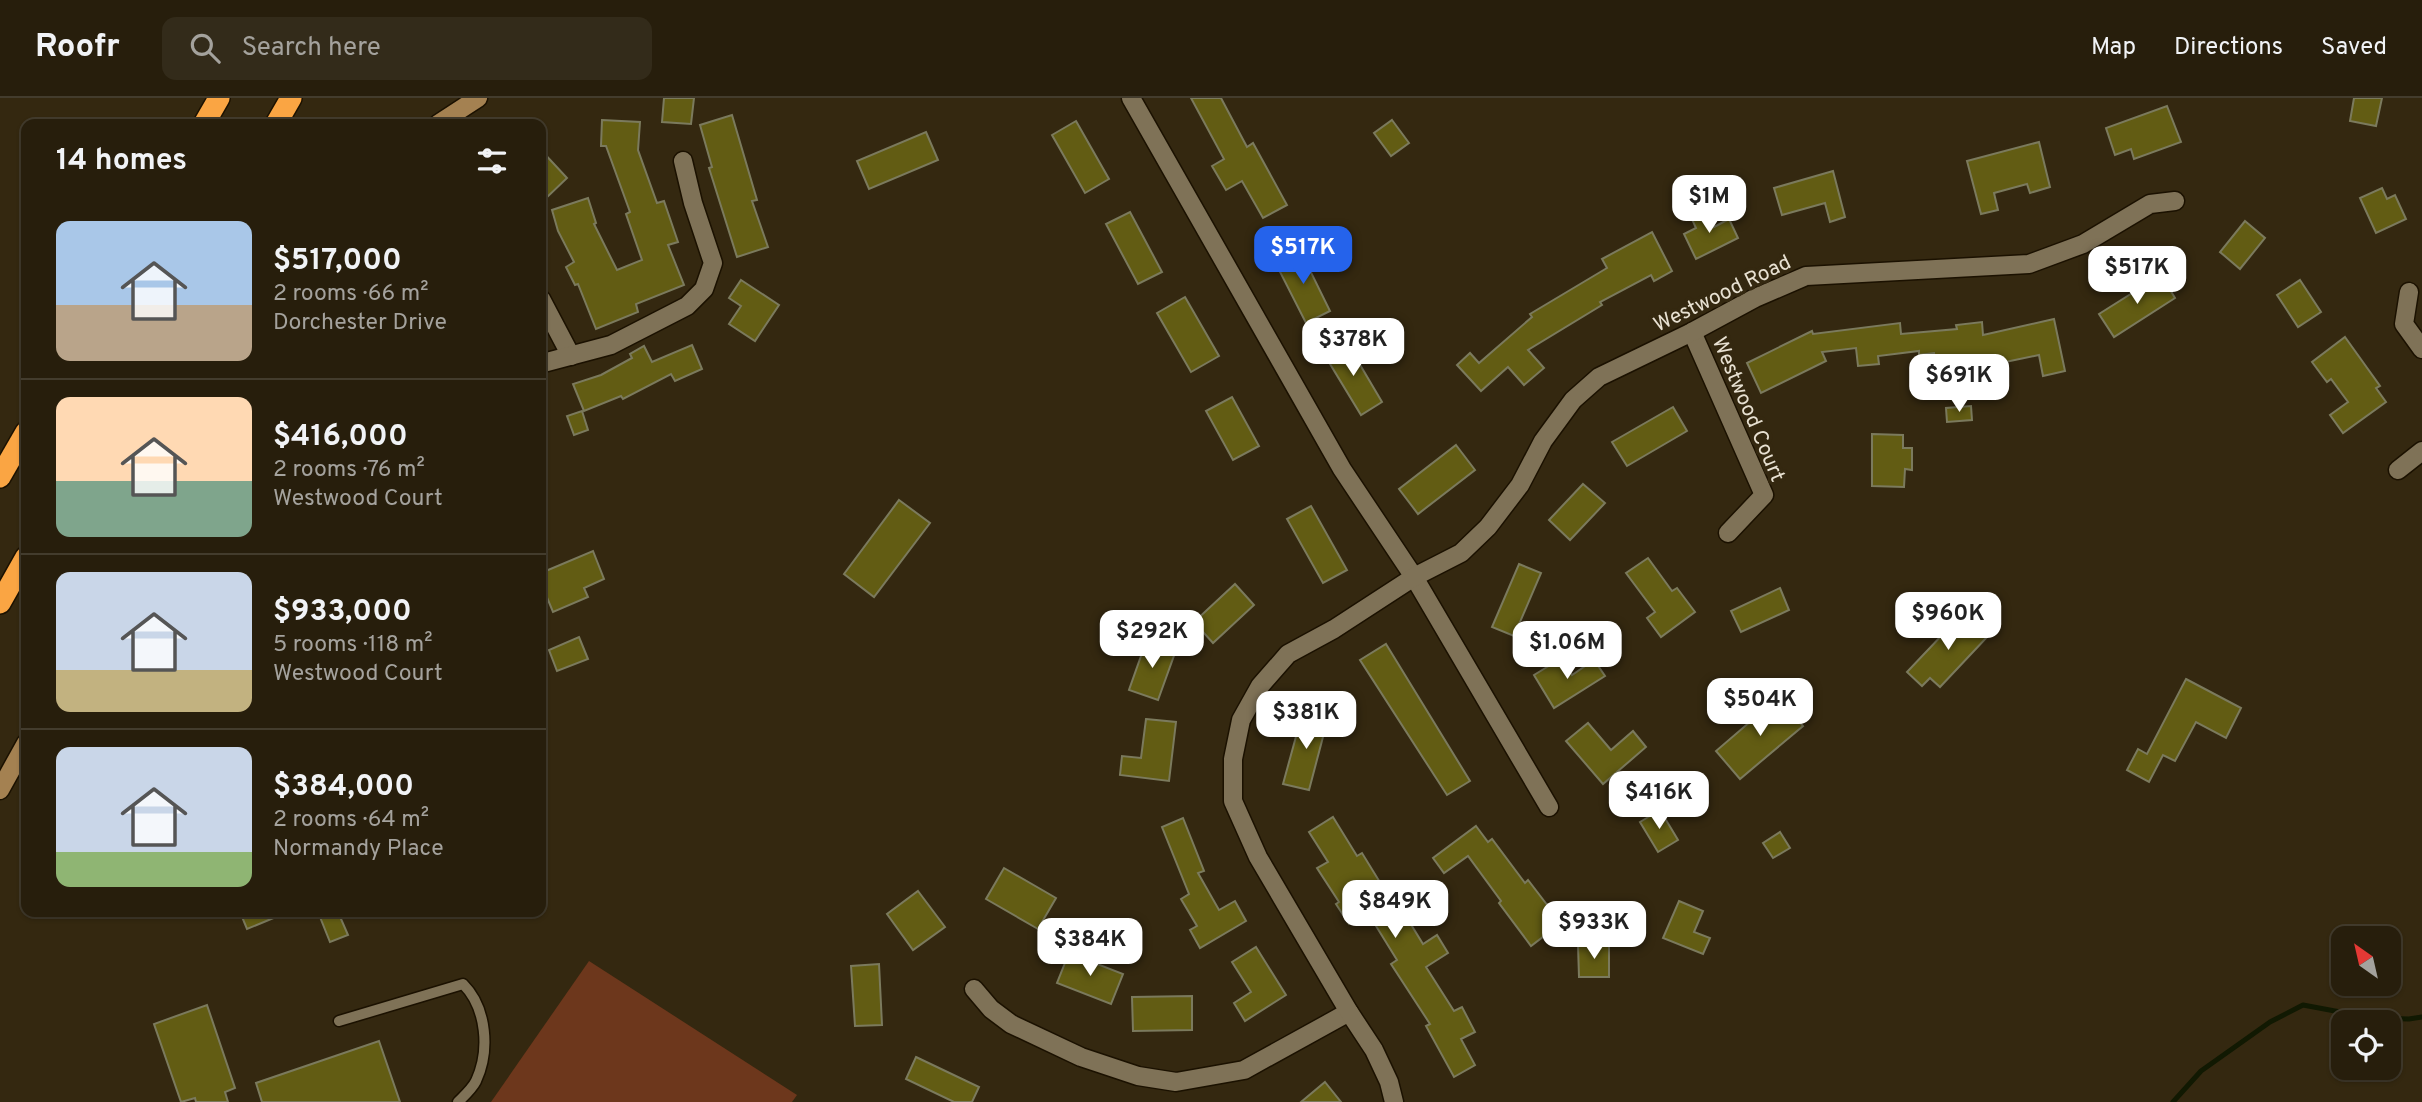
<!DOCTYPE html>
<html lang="en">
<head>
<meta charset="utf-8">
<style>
	:root { --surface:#271e0c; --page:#332b1a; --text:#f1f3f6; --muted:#a4a29d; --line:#433c2d; --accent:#2563eb }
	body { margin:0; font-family:Overpass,sans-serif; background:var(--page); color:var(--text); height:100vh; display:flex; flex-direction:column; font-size:26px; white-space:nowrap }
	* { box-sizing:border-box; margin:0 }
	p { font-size:23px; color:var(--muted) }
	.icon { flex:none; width:38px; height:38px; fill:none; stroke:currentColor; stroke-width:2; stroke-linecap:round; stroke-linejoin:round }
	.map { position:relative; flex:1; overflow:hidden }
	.details { position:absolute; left:21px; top:21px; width:525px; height:798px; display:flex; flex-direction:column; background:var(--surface); border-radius:14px; box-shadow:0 2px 5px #0004,0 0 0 2px var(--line) }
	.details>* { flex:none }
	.needle { width:46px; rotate:326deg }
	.buttons { position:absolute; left:2331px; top:828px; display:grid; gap:14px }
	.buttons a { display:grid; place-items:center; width:70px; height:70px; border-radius:14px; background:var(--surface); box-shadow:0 2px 5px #0004,0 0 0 2px var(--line); font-size:35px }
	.price { position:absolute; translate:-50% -60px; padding:0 16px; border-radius:14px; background:#fff; color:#222; font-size:23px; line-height:46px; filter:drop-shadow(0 2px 4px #0008) }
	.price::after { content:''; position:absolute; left:50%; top:42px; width:21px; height:16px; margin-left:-10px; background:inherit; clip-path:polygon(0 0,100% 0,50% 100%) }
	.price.current { background:var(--accent); color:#fff }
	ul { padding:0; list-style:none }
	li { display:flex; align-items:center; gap:21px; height:175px; padding:0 35px }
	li+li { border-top:2px solid var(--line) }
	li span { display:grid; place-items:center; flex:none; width:196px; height:140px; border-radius:14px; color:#555 }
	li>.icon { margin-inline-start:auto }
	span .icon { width:84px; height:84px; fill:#fffc; stroke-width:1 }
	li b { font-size:30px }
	h2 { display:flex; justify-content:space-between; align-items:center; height:84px; padding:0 35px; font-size:30px }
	header { display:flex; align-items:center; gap:42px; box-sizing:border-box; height:98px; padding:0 35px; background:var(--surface); border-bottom:2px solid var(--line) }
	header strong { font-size:33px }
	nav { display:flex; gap:38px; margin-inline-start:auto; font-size:24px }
	.search { width:490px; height:63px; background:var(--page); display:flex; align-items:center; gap:18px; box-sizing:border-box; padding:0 24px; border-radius:14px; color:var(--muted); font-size:26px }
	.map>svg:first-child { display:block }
</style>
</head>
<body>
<header>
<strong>Roofr</strong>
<div class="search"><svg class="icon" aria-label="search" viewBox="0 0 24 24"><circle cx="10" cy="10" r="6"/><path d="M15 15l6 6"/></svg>Search here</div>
<nav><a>Map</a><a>Directions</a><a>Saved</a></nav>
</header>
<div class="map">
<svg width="2422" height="1004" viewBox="0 0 2422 1004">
	<rect width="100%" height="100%" fill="#342810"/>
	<polygon fill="#6d371c" points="589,863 797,997 792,1004 491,1004"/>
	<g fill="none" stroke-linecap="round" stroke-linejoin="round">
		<polyline stroke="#111902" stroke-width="5" points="2173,1004 2201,973 2270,924 2303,907 2372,920 2409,921 2422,919"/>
	</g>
	<g fill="#625c13" stroke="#7b7a5d" stroke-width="2">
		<polygon points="664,0 694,0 691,26 662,24"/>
		<polygon points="1191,0 1221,0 1247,49 1253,45 1287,107 1263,120 1242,83 1226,92 1212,68 1224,61"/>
		<polygon points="2354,0 2382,0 2376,28 2350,23"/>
		<polygon points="2167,8 2181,44 2134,61 2131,51 2115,57 2106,30"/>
		<polygon points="732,17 757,102 752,103 768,149 737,159 709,70 712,69 700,27"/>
		<polygon points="602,22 640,24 638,52 657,105 664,103 678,144 668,147 684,187 636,206 638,214 596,231 578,186 575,187 566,169 574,164 558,133 552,112 588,100 596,125 594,126 617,172 642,162 626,116 630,114 606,48 601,48"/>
		<polygon points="1392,22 1409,45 1391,58 1374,35"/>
		<polygon points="1076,23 1109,81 1085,95 1052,37"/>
		<polygon points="926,34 938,62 869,91 857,63"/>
		<polygon points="2039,44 2050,89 2030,95 2027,86 1994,95 1998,112 1981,116 1967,63"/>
		<polygon points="541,52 567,80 541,105"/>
		<polygon points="1833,73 1845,119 1830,124 1825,105 1782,117 1774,90"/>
		<polygon points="2382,90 2387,101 2395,97 2406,121 2376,135 2360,100"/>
		<polygon points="1706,112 1714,129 1729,121 1738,140 1696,161 1684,136 1696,130 1691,119"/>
		<polygon points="1130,114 1162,174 1138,186 1106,126"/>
		<polygon points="2245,123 2265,140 2240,171 2220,154"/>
		<polygon points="1652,134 1672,173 1654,183 1651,177 1600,204 1602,207 1528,252 1544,270 1524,287 1508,269 1481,293 1457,267 1470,255 1479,265 1532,219 1530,216 1607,170 1602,161"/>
		<polygon points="1300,152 1330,213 1306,225 1275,164"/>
		<polygon points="2161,177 2175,200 2114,239 2099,216"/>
		<polygon points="741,182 779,207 755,243 729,226 741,208 729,200"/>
		<polygon points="2300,182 2321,214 2298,229 2277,197"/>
		<polygon points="1185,199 1219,258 1191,274 1157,215"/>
		<polygon points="2054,221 2065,273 2043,278 2039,257 1986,268 1987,272 1983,272 1982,300 1964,300 1964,274 1955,275 1954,261 1935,263 1934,255 1919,257 1919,253 1878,258 1879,266 1858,268 1856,250 1822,254 1826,263 1761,295 1747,265 1812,233 1813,236 1900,225 1901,236 1957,231 1956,227 1982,224 1983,237"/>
		<polygon points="2345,239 2380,288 2376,290 2386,304 2343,335 2330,317 2348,304 2331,281 2327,284 2312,264"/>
		<polygon points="1346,243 1382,304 1361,317 1324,256"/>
		<polygon points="692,247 702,271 675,283 671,276 623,301 621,298 584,313 573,286 601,277 632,260 630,256 644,248 652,264"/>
		<polygon points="1232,299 1259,348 1233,362 1206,313"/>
		<polygon points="1971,308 1972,322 1947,324 1946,310"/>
		<polygon points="1673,309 1687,333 1627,368 1612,344"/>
		<polygon points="582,313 588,332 574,337 567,318"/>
		<polygon points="1872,336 1903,337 1903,350 1912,350 1912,372 1905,371 1904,389 1872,388"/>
		<polygon points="1456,347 1475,372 1418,416 1399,391"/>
		<polygon points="1583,386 1605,405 1570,442 1549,422"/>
		<polygon points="899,402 930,425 874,499 844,476"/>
		<polygon points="1311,408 1347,472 1323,485 1287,421"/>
		<polygon points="593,453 604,481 584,490 588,499 553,514 541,485 541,475"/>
		<polygon points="1648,460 1672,493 1677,490 1695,514 1661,539 1647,520 1655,514 1626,475"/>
		<polygon points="1519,466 1541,475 1514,538 1492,529"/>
		<polygon points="1235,486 1254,507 1213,545 1194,524"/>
		<polygon points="1780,490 1789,512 1741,534 1731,513"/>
		<polygon points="1963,515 1988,538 1940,589 1930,580 1922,588 1907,574"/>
		<polygon points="579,539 588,561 557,573 549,552"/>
		<polygon points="1147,541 1176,552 1158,602 1129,592"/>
		<polygon points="1386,546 1470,683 1447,697 1360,562"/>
		<polygon points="1562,560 1572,577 1594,562 1605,578 1554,610 1534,577"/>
		<polygon points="2186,581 2241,610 2226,640 2196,624 2175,663 2163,657 2149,684 2127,672 2138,651 2147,656"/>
		<polygon points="1779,599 1803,628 1740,681 1716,653"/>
		<polygon points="1303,613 1328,620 1309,692 1283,686"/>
		<polygon points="1146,621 1176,624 1169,683 1120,677 1122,658 1141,660"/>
		<polygon points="1588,625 1611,652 1633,633 1646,649 1603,686 1566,643"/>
		<polygon points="1660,712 1678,742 1658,754 1640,724"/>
		<polygon points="1333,719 1357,758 1362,755 1381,786 1385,784 1423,846 1437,837 1448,855 1426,869 1454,913 1462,909 1475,934 1461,941 1475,967 1454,979 1426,928 1430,926 1391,866 1397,862 1368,815 1349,826 1336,806 1339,804 1317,770 1328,764 1309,734"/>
		<polygon points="1183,720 1204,773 1198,775 1219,812 1235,803 1246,823 1200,850 1190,832 1197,828 1181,801 1189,796 1162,729"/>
		<polygon points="1476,728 1488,744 1492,741 1525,785 1528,782 1561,825 1531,848 1499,805 1501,803 1468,758 1444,775 1433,760"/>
		<polygon points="1780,734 1790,750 1773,760 1763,745"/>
		<polygon points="1004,770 1056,800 1038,831 986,801"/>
		<polygon points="918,793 945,829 913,852 887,816"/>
		<polygon points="1679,803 1703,813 1694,834 1710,840 1703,856 1663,840"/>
		<polygon points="240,814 288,814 247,831"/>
		<polygon points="318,814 338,814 348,837 330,844"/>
		<polygon points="1578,847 1609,847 1609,879 1579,879"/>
		<polygon points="1256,849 1286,897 1245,923 1234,905 1251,894 1232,864"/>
		<polygon points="1069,855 1123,876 1111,906 1057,885"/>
		<polygon points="879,866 882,927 855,928 851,868"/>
		<polygon points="1192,898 1192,932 1133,933 1132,899"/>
		<polygon points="207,907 235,990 225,994 228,1004 196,1004 195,1000 181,1004 154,926"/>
		<polygon points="379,943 400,1004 262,1004 256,985"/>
		<polygon points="916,959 979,989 972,1004 954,1004 906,981"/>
		<polygon points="1325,984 1341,1004 1301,1004"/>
	</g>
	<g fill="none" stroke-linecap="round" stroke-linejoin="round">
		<defs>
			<path id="lane" d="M339 923 463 886C487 910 490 953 476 983 472 991 464 998 458 1004"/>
			<g id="street">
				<polyline points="1131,0 1342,371 1414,479 1549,709"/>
				<polyline points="2409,194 2404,226 2422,251"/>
				<polyline points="541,201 571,258"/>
				<polyline points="1692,234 1764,397 1728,435"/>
				<polyline points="541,262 547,264 611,247 687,208 704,191 713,165 693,105 683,63"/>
				<polyline points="2398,372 2422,353"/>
				<polyline points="974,891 991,911 1011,926 1081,959 1138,978 1176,984 1244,972 1349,914"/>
				<polyline points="1394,1004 1389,984 1374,952 1349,914 1258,759 1233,703 1233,661 1241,622 1260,588 1288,556 1334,531 1414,479 1461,455 1488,429 1520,387 1543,343 1573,302 1599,279 1692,234 1755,200 1806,178 2029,166 2083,146 2150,106 2175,103"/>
			</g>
			<g id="secondary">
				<polyline points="438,26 478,0"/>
				<polyline points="0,692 26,645"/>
			</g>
			<g id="highway">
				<polyline points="204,26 219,0"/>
				<polyline points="276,26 291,0"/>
				<polyline points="0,379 26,334"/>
				<polyline points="0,505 26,459"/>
			</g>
		</defs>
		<use href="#lane" stroke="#1b1100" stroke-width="13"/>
		<use href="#street" stroke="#1b1100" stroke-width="21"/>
		<use href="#secondary" stroke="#1b1100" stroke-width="21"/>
		<use href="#highway" stroke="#1b1100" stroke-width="24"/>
		<use href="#lane" stroke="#7f7257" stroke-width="10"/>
		<use href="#street" stroke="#7f7257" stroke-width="18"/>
		<use href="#secondary" stroke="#a48151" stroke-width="18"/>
		<use href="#highway" stroke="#faa543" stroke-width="21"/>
	</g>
	<g text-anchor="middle" stroke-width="7" stroke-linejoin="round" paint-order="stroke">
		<g font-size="21" fill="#e8e1d2" stroke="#342810">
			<text transform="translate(1722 195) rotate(-26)" y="7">Westwood Road</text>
			<text transform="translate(1749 311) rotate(67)" y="7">Westwood Court</text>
		</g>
	</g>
</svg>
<div class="buttons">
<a><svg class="needle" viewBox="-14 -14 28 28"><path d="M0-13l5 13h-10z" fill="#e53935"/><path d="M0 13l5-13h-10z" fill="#a4a29d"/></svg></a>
<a><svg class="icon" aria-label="locate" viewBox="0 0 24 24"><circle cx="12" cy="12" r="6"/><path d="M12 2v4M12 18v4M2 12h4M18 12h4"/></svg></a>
</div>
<b class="price" style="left:1709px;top:137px">$1M</b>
<b class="price current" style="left:1303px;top:188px">$517K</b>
<b class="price" style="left:2137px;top:208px">$517K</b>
<b class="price" style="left:1353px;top:280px">$378K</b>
<b class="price" style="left:1959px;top:316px">$691K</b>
<b class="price" style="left:1948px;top:554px">$960K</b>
<b class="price" style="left:1152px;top:572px">$292K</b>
<b class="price" style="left:1567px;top:583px">$1.06M</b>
<b class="price" style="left:1760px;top:640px">$504K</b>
<b class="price" style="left:1306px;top:653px">$381K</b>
<b class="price" style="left:1659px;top:733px">$416K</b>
<b class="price" style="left:1395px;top:842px">$849K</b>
<b class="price" style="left:1594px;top:863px">$933K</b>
<b class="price" style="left:1090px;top:880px">$384K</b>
<section class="details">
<h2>14 homes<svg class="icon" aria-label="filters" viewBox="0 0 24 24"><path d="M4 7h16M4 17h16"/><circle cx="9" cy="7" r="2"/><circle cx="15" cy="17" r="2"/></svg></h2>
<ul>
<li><span style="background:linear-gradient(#a9c7e8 60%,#b9a48a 0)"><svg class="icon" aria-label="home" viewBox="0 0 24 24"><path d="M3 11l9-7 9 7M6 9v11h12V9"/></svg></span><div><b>$517,000</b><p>2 rooms · 66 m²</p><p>Dorchester Drive</p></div></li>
<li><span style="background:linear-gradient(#ffd9b3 60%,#7fa58c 0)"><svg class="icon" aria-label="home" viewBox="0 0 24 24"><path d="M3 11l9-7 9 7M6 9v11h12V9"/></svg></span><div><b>$416,000</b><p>2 rooms · 76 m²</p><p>Westwood Court</p></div></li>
<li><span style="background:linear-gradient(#c9d6e8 70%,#c2b280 0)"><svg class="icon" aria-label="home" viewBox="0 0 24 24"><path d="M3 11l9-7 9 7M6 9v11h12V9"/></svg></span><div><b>$933,000</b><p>5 rooms · 118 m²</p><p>Westwood Court</p></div></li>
<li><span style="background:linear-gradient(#c9d6e8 75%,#8fb573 0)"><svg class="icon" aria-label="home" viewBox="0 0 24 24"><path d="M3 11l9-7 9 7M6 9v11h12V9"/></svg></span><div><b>$384,000</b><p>2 rooms · 64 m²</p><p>Normandy Place</p></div></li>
</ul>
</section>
</div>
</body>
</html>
